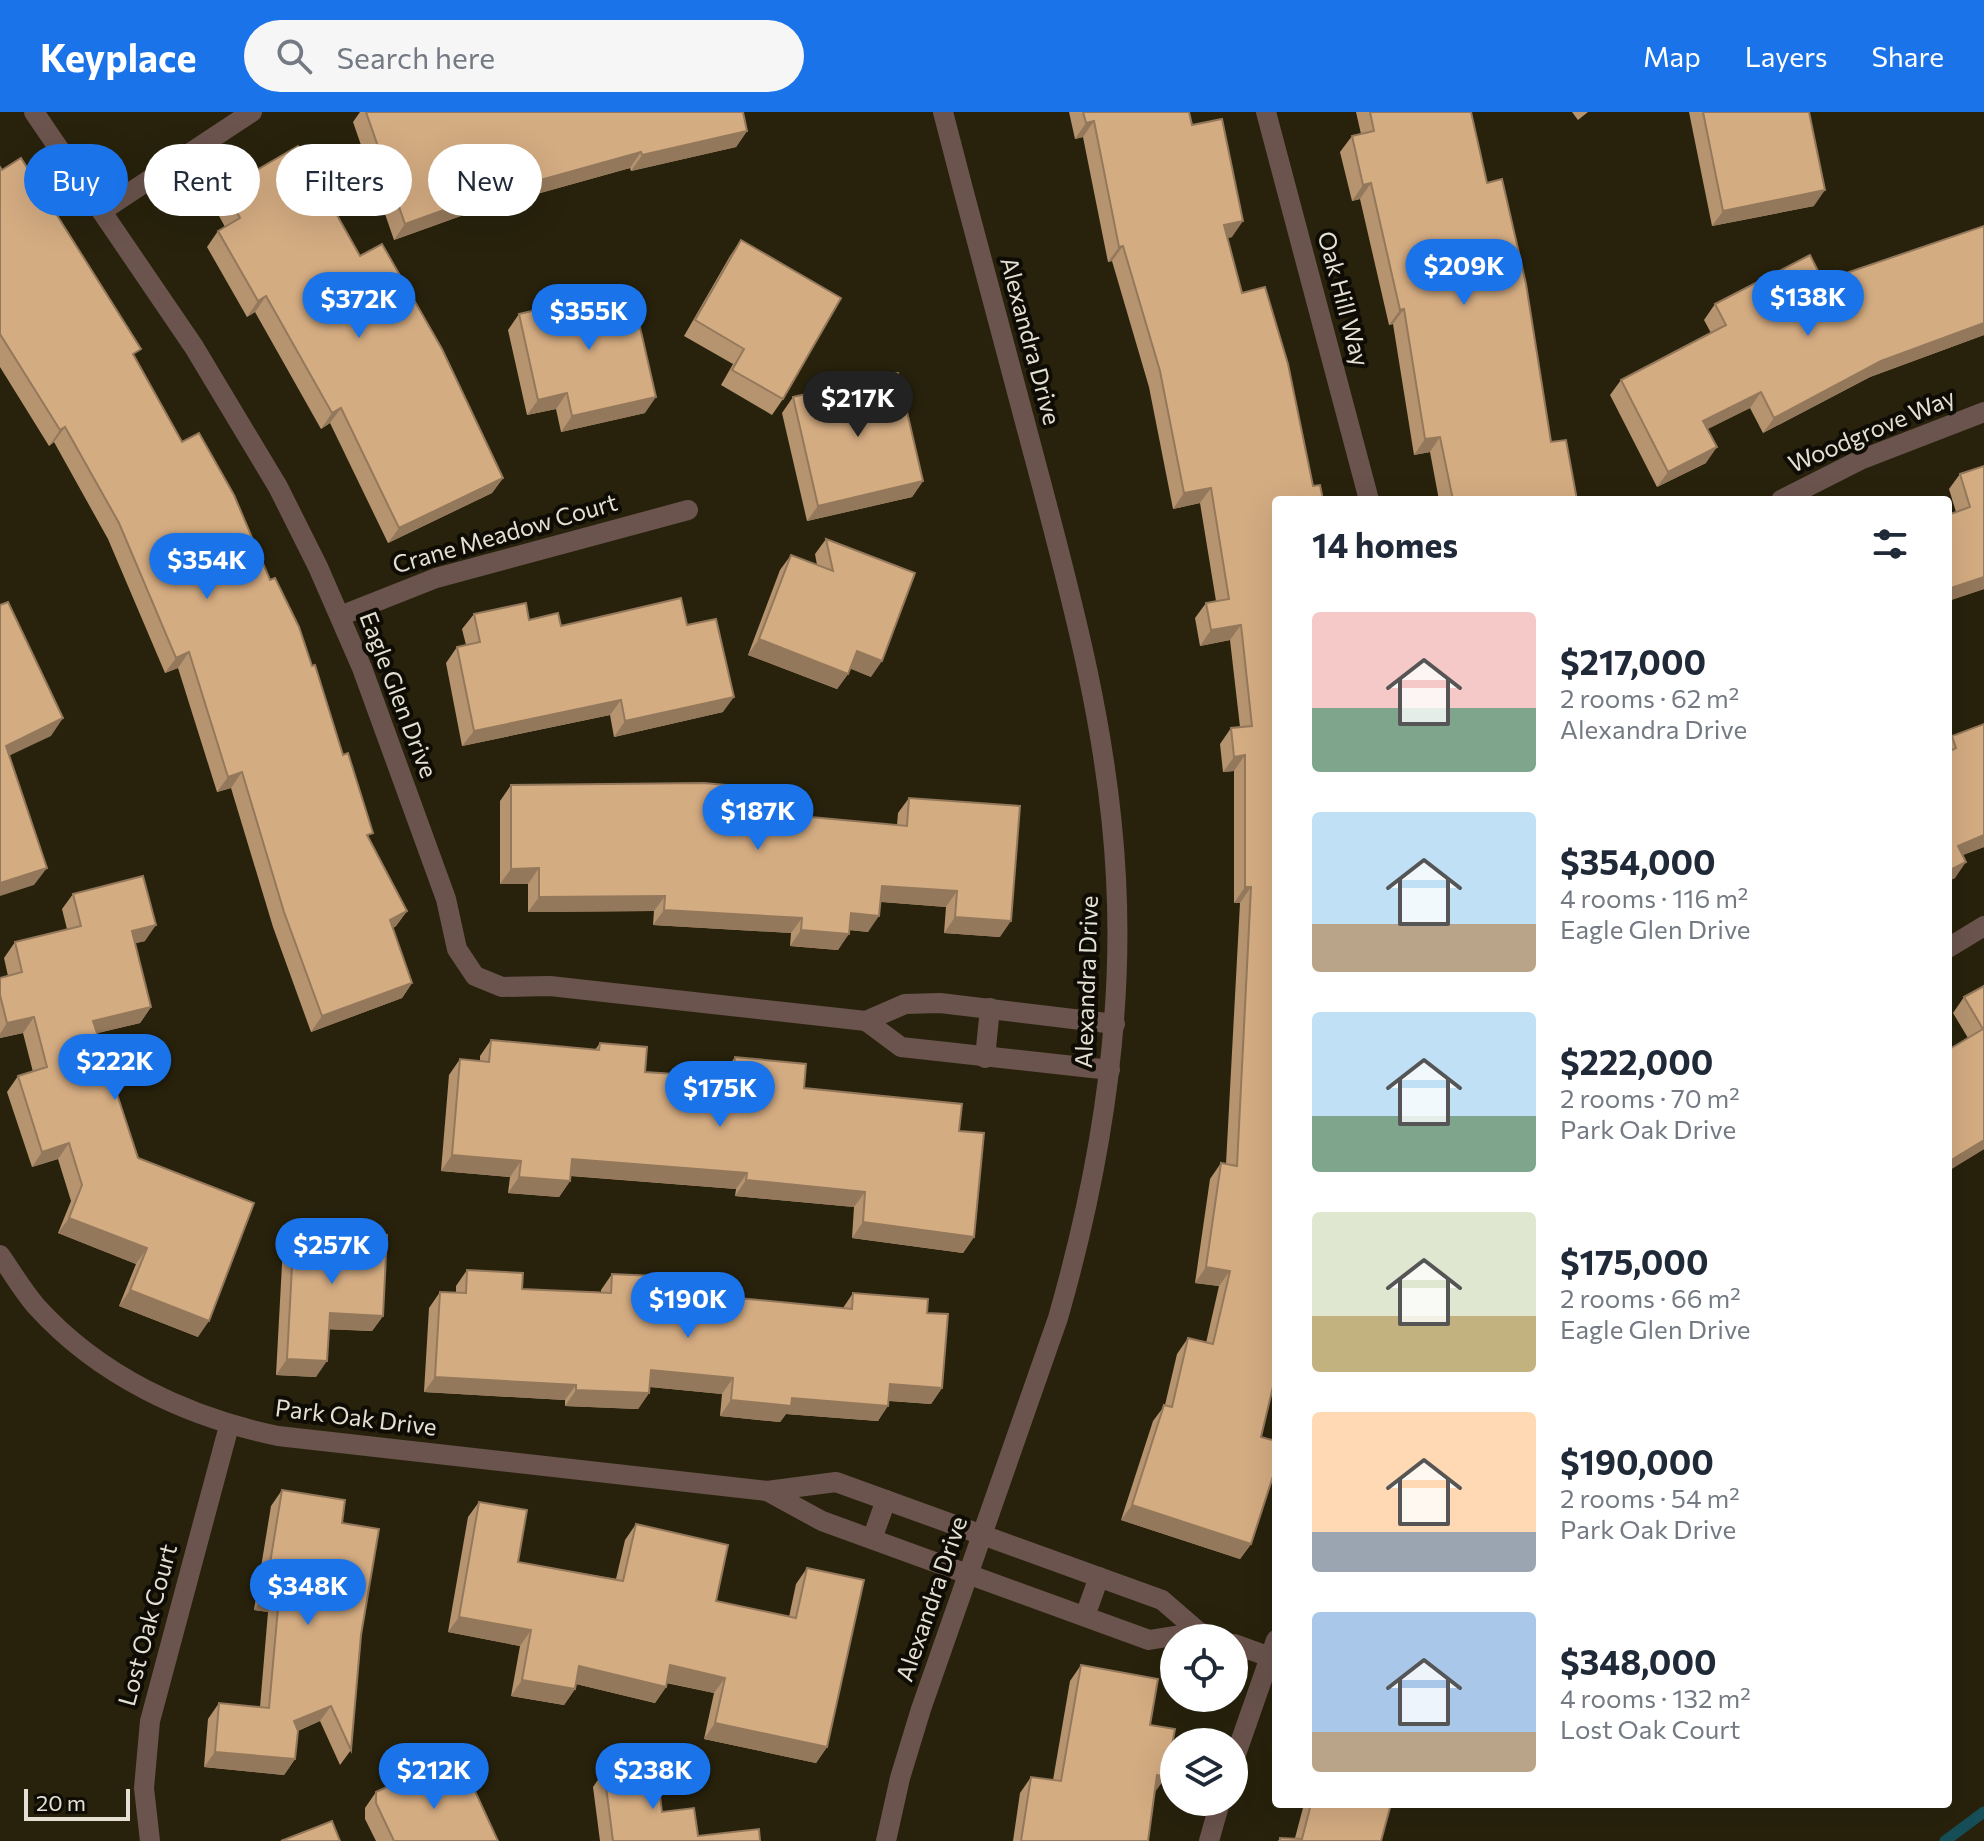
<!DOCTYPE html>
<html lang="en">
<head>
<meta charset="utf-8">
<style>
	:root { --surface:#fff; --page:#f6f6f7; --text:#1f2937; --muted:#747a83; --accent:#1a73e8 }
	body { margin:0; font-family:Commissioner,sans-serif; background:var(--page); color:var(--text); height:100vh; display:flex; flex-direction:column; font-size:30px; white-space:nowrap }
	* { box-sizing:border-box; margin:0 }
	p { font-size:26px; color:var(--muted) }
	.icon { flex:none; width:44px; height:44px; fill:none; stroke:currentColor; stroke-width:2; stroke-linecap:round; stroke-linejoin:round }
	.map { position:relative; flex:1; overflow:hidden }
	.drawer { position:absolute; left:1272px; top:384px; width:680px; height:1312px; display:flex; flex-direction:column; background:var(--surface); border-radius:8px; box-shadow:0 8px 32px #0002 }
	.drawer>* { flex:none }
	.banner { position:absolute; left:24px; top:32px; width:760px; height:72px; display:flex; gap:16px }
	.tools { position:absolute; left:1160px; top:1512px; display:grid; gap:16px }
	.tools a { display:grid; place-items:center; width:88px; height:88px; border-radius:50%; background:var(--surface); box-shadow:0 8px 32px #0002; font-size:40px }
	.scale { position:absolute; left:24px; bottom:20px; width:106px; box-sizing:border-box; padding-left:8px; border:4px solid #e4e0d3; border-top:0; font-size:22px; line-height:28px; white-space:nowrap; color:#e4e0d3; -webkit-text-stroke:6px #0e0c04; paint-order:stroke }
	.price { position:absolute; translate:-50% -68px; padding:0 18px; border-radius:28px; background:var(--accent); color:#fff; font-size:26px; line-height:52px; filter:drop-shadow(0 2px 4px #0008) }
	.price::after { content:''; position:absolute; left:50%; top:48px; width:24px; height:18px; margin-left:-12px; background:inherit; clip-path:polygon(0 0,100% 0,50% 100%) }
	.price.current { background:#222; color:#fff }
	ul { padding:0; list-style:none }
	li { display:flex; align-items:center; gap:24px; height:200px; padding:0 40px }
	li span { display:grid; place-items:center; flex:none; width:224px; height:160px; border-radius:8px; color:#555 }
	li>.icon { margin-inline-start:auto }
	span .icon { width:96px; height:96px; fill:#fffc; stroke-width:1 }
	li b { font-size:34px }
	h2 { display:flex; justify-content:space-between; align-items:center; height:96px; padding:0 40px; font-size:34px }
	.chip { padding:0 28px; border-radius:36px; background:var(--surface); box-shadow:0 8px 32px #0002; font-size:28px; line-height:72px }
	.chip.current { background:var(--accent); color:#fff }
	header { display:flex; align-items:center; gap:48px; box-sizing:border-box; height:112px; padding:0 40px; background:var(--accent); color:#fff }
	header strong { font-size:38px }
	nav { display:flex; gap:44px; margin-inline-start:auto; font-size:28px }
	.search { width:560px; height:72px; background:var(--page); display:flex; align-items:center; gap:20px; box-sizing:border-box; padding:0 28px; border-radius:44px; color:var(--muted); font-size:30px }
	.map>svg:first-child { display:block }
</style>
</head>
<body>
<header>
<strong>Keyplace</strong>
<div class="search"><svg class="icon" aria-label="search" viewBox="0 0 24 24"><circle cx="10" cy="10" r="6"/><path d="M15 15l6 6"/></svg>Search here</div>
<nav><a>Map</a><a>Layers</a><a>Share</a></nav>
</header>
<div class="map">
<svg width="1984" height="1729" viewBox="0 0 1984 1729">
	<rect width="100%" height="100%" fill="#28220c"/>
	<g fill="none" stroke-linecap="round" stroke-linejoin="round">
		<polyline stroke="#174f58" stroke-width="11" points="1945,1729 1984,1700"/>
		<g stroke="#6b544d" stroke-width="20">
			<polyline points="34,0 194,235 278,375 318,455 362,556 446,787 457,837 475,864 502,875 550,874 866,909 905,892 940,891 1115,912"/>
			<polyline points="1266,0 1369,388"/>
			<polyline points="102,99 252,0"/>
			<polyline points="1781,388 1860,348 1984,300"/>
			<polyline points="340,504 436,466 688,398"/>
			<polyline points="1948,836 1984,814"/>
			<polyline points="866,909 901,935 1110,958"/>
			<polyline points="985,946 990,896"/>
			<path d="M0 1143C12 1160 23 1179 36 1194 99 1264 187 1305 278 1324L767 1379 836 1370 1162 1488 1199 1520 1217 1526"/>
			<polyline points="767,1379 822,1409 1149,1528 1199,1520"/>
			<polyline points="872,1427 886,1388"/>
			<polyline points="1085,1504 1099,1465"/>
			<polyline points="1234,1532 1270,1545 1276,1528"/>
			<polyline points="1234,1648 1270,1545"/>
			<polyline points="150,1729 144,1676 150,1609 229,1314"/>
			<path d="M886 1729 900 1666 921 1597 1058 1206C1099 1063 1124 916 1116 766 1109 626 1074 494 1038 359 1006 240 974 120 943 0"/>
			<polyline points="1209,1729 1220,1690"/>
		</g>
	</g>
	<g fill="#b69470">
		<polygon points="360,0 743,0 747,19 736,35 631,59 630,56 508,90 508,87 394,128 353,10"/>
		<polygon points="1069,0 1189,0 1192,13 1232,125 1228,126 1276,388 1273,1273 1261,1325 1251,1432 1240,1447 1121,1408 1153,1309 1165,1293 1177,1242 1188,1226 1206,1231 1219,1174 1195,1171 1210,1067 1221,1051 1226,1052 1240,791 1234,791 1234,659 1223,660 1220,632 1231,616 1240,615 1230,528 1200,534 1195,506 1206,491 1216,489 1200,391 1173,397 1149,275 1112,149 1108,150 1083,25 1075,27"/>
		<polygon points="1356,0 1471,0 1487,71 1551,330 1577,388 1439,388 1430,340 1414,343 1393,212 1389,213 1360,87 1352,89 1340,40 1352,24 1361,22"/>
		<polygon points="1572,0 1588,0 1578,8"/>
		<polygon points="1689,0 1809,0 1814,94 1712,114"/>
		<polygon points="0,55 135,245 369,726 407,799 396,814 393,816 412,871 402,886 311,920 273,815 231,676 217,680 178,556 165,561 108,427 54,330 49,334 0,255"/>
		<polygon points="224,77 360,144 503,366 492,381 388,431 330,311 321,317 255,200 247,205 207,135 218,119 225,115 213,93"/>
		<polygon points="741,128 783,287 772,303 721,273 733,252 684,224 730,144"/>
		<polygon points="1823,169 1984,223 1870,265 1763,321 1750,296 1707,317 1706,351 1657,375 1610,283 1621,268 1711,221 1704,208 1715,192"/>
		<polygon points="519,202 645,301 561,320 556,297 527,303 508,218"/>
		<polygon points="793,285 923,369 912,385 807,409 782,301"/>
		<polygon points="1984,354 1984,477 1948,489 1948,403 1956,400 1949,377 1960,362"/>
		<polygon points="826,427 871,565 850,556 848,562 837,577 748,543 780,458 791,443 817,453 815,442"/>
		<polygon points="474,502 529,508 561,514 687,513 723,600 614,625 610,603 462,634 446,551 457,535 466,533 462,517"/>
		<polygon points="1984,612 1984,735 1962,743 1955,766 1948,769 1948,630 1952,624"/>
		<polygon points="511,673 768,701 897,713 898,701 909,686 1000,825 944,821 946,795 881,790 868,820 850,818 838,838 790,834 791,821 653,813 654,799 528,800 528,772 500,772 500,689"/>
		<polygon points="73,782 145,829 135,831 151,895 140,911 97,921 198,1225 119,1194 136,1152 58,1121 71,1089 58,1047 32,1055 7,980 18,964 33,960 23,921 0,926 0,866 8,864 4,846 15,830 67,817 62,797"/>
		<polygon points="1984,874 1984,1037 1948,1059 1948,938 1968,926 1953,901 1964,885"/>
		<polygon points="491,928 595,938 600,931 645,960 723,965 724,961 735,945 804,976 959,1019 974,1125 963,1141 852,1126 854,1095 735,1084 736,1077 570,1064 570,1069 559,1085 508,1081 510,1065 441,1059 449,963 460,947 480,949 480,944"/>
		<polygon points="294,1118 383,1204 372,1219 329,1217 316,1265 276,1263 283,1134"/>
		<polygon points="467,1158 522,1177 601,1180 601,1178 612,1162 655,1178 843,1196 853,1181 927,1201 942,1276 931,1292 889,1289 878,1309 786,1302 780,1310 720,1304 722,1282 650,1275 649,1281 638,1297 565,1294 565,1288 424,1280 429,1196 440,1180 456,1181 456,1174"/>
		<polygon points="282,1378 342,1411 361,1523 351,1638 340,1653 320,1609 298,1619 295,1647 284,1663 204,1655 208,1607 219,1591 260,1595 268,1500 254,1498 271,1394"/>
		<polygon points="479,1390 518,1450 616,1467 625,1428 636,1412 716,1489 789,1505 796,1472 807,1456 827,1635 816,1651 704,1627 714,1581 666,1571 666,1575 655,1591 576,1572 575,1577 564,1593 511,1584 520,1534 448,1520 468,1405"/>
		<polygon points="1081,1553 1150,1613 1155,1680 1148,1729 1013,1729 1020,1681 1031,1665 1053,1668 1070,1569"/>
		<polygon points="604,1659 698,1724 760,1729 600,1729 593,1675"/>
		<polygon points="376,1680 498,1729 376,1729 365,1707 365,1696"/>
		<polygon points="1304,1692 1391,1692 1381,1729 1278,1729 1280,1726 1295,1726"/>
	</g>
	<g fill="#94785b">
		<polygon points="1094,9 1083,25 1075,27 1086,11"/>
		<polygon points="747,19 736,35 631,59 642,43"/>
		<polygon points="641,40 630,56 508,90 519,74"/>
		<polygon points="519,71 508,87 394,128 405,112"/>
		<polygon points="1371,71 1360,87 1352,89 1363,73"/>
		<polygon points="1825,78 1814,94 1712,114 1723,99"/>
		<polygon points="1243,109 1232,125 1213,129 1224,113"/>
		<polygon points="1123,134 1112,149 1108,150 1119,135"/>
		<polygon points="266,184 255,200 247,205 258,189"/>
		<polygon points="1404,197 1393,212 1389,213 1400,198"/>
		<polygon points="1984,211 1984,223 1870,265 1763,321 1774,306 1881,249"/>
		<polygon points="1761,280 1750,296 1692,325 1703,309"/>
		<polygon points="567,281 556,297 527,303 538,288"/>
		<polygon points="656,285 645,301 561,320 572,304"/>
		<polygon points="341,296 330,311 321,317 332,301"/>
		<polygon points="65,315 54,330 49,334 60,318"/>
		<polygon points="1440,325 1430,340 1414,343 1425,327"/>
		<polygon points="1717,335 1706,351 1657,375 1668,360"/>
		<polygon points="503,366 492,381 388,431 399,416"/>
		<polygon points="923,369 912,385 807,409 818,394"/>
		<polygon points="1211,376 1200,391 1173,397 1184,381"/>
		<polygon points="1984,465 1984,477 1948,489 1948,477"/>
		<polygon points="1241,513 1230,528 1200,534 1211,518"/>
		<polygon points="759,527 848,562 837,577 748,543"/>
		<polygon points="857,539 882,549 871,565 846,555"/>
		<polygon points="189,540 178,556 165,561 176,546"/>
		<polygon points="734,585 723,600 614,625 625,609"/>
		<polygon points="621,588 610,603 462,634 474,619"/>
		<polygon points="63,606 51,624 0,648 6,634"/>
		<polygon points="1245,643 1234,659 1223,660 1234,645"/>
		<polygon points="242,660 231,676 217,680 228,665"/>
		<polygon points="1984,723 1984,735 1948,749 1958,734"/>
		<polygon points="1966,750 1955,766 1948,769 1948,759"/>
		<polygon points="47,756 34,773 0,784 0,771"/>
		<polygon points="539,756 528,772 500,772 511,757"/>
		<polygon points="882,774 957,779 946,795 871,789"/>
		<polygon points="1245,775 1251,775 1240,791 1234,791"/>
		<polygon points="665,784 654,799 528,800 539,785"/>
		<polygon points="664,798 802,806 791,821 653,813"/>
		<polygon points="407,799 396,814 379,824 390,808"/>
		<polygon points="851,801 879,804 868,820 840,817"/>
		<polygon points="955,805 1011,809 1000,825 944,821"/>
		<polygon points="156,813 145,829 121,835 132,819"/>
		<polygon points="801,818 849,822 838,838 790,834"/>
		<polygon points="412,871 402,886 311,920 322,904"/>
		<polygon points="151,895 140,911 82,925 93,909"/>
		<polygon points="34,905 23,921 0,926 0,922 7,911"/>
		<polygon points="1984,1028 1984,1037 1948,1059 1948,1050"/>
		<polygon points="69,1031 58,1047 32,1055 42,1040"/>
		<polygon points="452,1043 521,1049 510,1065 441,1059"/>
		<polygon points="572,1047 747,1061 736,1077 561,1063"/>
		<polygon points="519,1065 570,1069 559,1085 508,1081"/>
		<polygon points="746,1068 865,1080 854,1095 735,1084"/>
		<polygon points="69,1106 147,1136 136,1152 58,1121"/>
		<polygon points="863,1110 974,1125 963,1141 852,1126"/>
		<polygon points="1206,1155 1230,1159 1219,1174 1195,1171"/>
		<polygon points="130,1178 209,1209 198,1225 119,1194"/>
		<polygon points="330,1201 383,1204 372,1219 319,1217"/>
		<polygon points="287,1247 327,1249 316,1265 276,1263"/>
		<polygon points="651,1258 733,1266 722,1282 640,1274"/>
		<polygon points="435,1265 576,1273 565,1288 424,1280"/>
		<polygon points="890,1272 942,1276 931,1292 879,1288"/>
		<polygon points="576,1278 649,1281 638,1297 565,1294"/>
		<polygon points="792,1286 888,1294 878,1309 786,1302 780,1310 720,1304 731,1288"/>
		<polygon points="1132,1393 1251,1432 1240,1447 1121,1408"/>
		<polygon points="265,1482 279,1485 268,1500 254,1498"/>
		<polygon points="459,1505 531,1518 520,1534 448,1520"/>
		<polygon points="670,1553 725,1566 714,1581 659,1569"/>
		<polygon points="579,1554 666,1575 655,1591 568,1570"/>
		<polygon points="522,1568 575,1577 564,1593 511,1584"/>
		<polygon points="331,1594 320,1609 283,1625 294,1609"/>
		<polygon points="715,1611 827,1635 816,1651 704,1627"/>
		<polygon points="215,1640 295,1647 284,1663 204,1655"/>
		<polygon points="1157,1663 1166,1665 1155,1680"/>
	</g>
	<g fill="#d4ac82" stroke="#94785b" stroke-width="2">
		<polygon points="366,0 743,0 747,19 642,43 641,40 519,74 519,71 405,112"/>
		<polygon points="1083,0 1189,0 1192,13 1222,7 1243,109 1224,113 1242,181 1265,175 1288,252 1313,374 1320,373 1323,388 1276,388 1276,1262 1261,1325 1276,1329 1276,1355 1251,1432 1132,1393 1164,1293 1172,1295 1188,1226 1213,1232 1230,1159 1206,1155 1221,1051 1237,1054 1251,775 1245,775 1245,643 1234,645 1231,616 1252,614 1241,513 1211,518 1206,491 1229,487 1211,376 1184,381 1160,259 1123,134 1119,135 1094,9 1086,11"/>
		<polygon points="1370,0 1471,0 1487,71 1502,67 1526,172 1551,330 1566,328 1577,388 1453,388 1440,325 1425,327 1404,197 1400,198 1371,71 1363,73 1352,24 1374,19"/>
		<polygon points="1703,0 1809,0 1825,78 1723,99"/>
		<polygon points="298,34 360,144 382,132 442,237 503,366 399,416 341,296 332,301 266,184 258,189 218,119 240,106 224,77"/>
		<polygon points="21,46 141,237 133,242 182,330 199,321 234,383 270,468 275,466 299,515 312,554 315,553 343,643 348,641 373,721 367,723 407,799 390,808 412,871 322,904 284,800 242,660 228,665 189,540 176,546 119,411 65,315 60,318 0,222 0,55 2,58"/>
		<polygon points="1984,114 1984,211 1881,249 1774,306 1761,280 1703,309 1717,335 1668,360 1621,268 1726,213 1715,192 1810,143 1823,169"/>
		<polygon points="741,128 841,186 783,287 732,258 744,237 695,208"/>
		<polygon points="631,176 656,285 572,304 567,281 538,288 519,202"/>
		<polygon points="898,261 923,369 818,394 793,285"/>
		<polygon points="1984,354 1984,465 1948,477 1948,403 1970,395 1960,362"/>
		<polygon points="826,427 915,461 882,549 857,539 848,562 759,527 791,443 833,459"/>
		<polygon points="681,486 687,513 716,507 734,585 625,609 621,588 474,619 457,535 480,530 474,502 526,491 529,508 558,501 561,514"/>
		<polygon points="8,490 63,606 6,634 47,756 0,771 0,493"/>
		<polygon points="1984,612 1984,723 1958,734 1966,750 1948,759 1948,640 1956,636 1952,624"/>
		<polygon points="704,671 770,677 768,701 907,714 909,686 1020,694 1011,809 955,805 957,779 882,774 879,804 851,801 849,822 801,818 802,806 664,798 665,784 539,785 539,756 511,757 511,673"/>
		<polygon points="143,764 156,813 132,819 151,895 93,909 138,1046 254,1091 209,1209 130,1178 147,1136 69,1106 82,1073 69,1031 42,1040 18,964 47,955 34,905 7,911 0,883 0,866 22,860 15,830 81,814 73,782"/>
		<polygon points="1984,874 1984,1028 1948,1050 1948,938 1983,917 1964,885"/>
		<polygon points="491,928 599,938 600,931 647,935 645,960 733,966 735,945 806,952 804,976 962,992 959,1019 984,1021 974,1125 863,1110 865,1080 746,1068 747,1061 572,1047 570,1069 519,1065 521,1049 452,1043 460,947 489,950"/>
		<polygon points="294,1118 387,1123 383,1204 330,1201 327,1249 287,1247"/>
		<polygon points="467,1158 523,1161 522,1177 611,1181 612,1162 655,1164 655,1178 852,1197 853,1181 928,1187 927,1201 948,1202 942,1276 890,1272 888,1294 792,1286 791,1294 731,1288 733,1266 651,1258 649,1281 576,1278 576,1273 435,1265 440,1180 466,1181"/>
		<polygon points="282,1378 345,1388 342,1411 379,1417 361,1523 351,1638 331,1594 294,1609 298,1619 295,1647 215,1640 219,1591 269,1596 279,1485 265,1482"/>
		<polygon points="479,1390 527,1398 518,1450 623,1469 636,1412 728,1433 716,1489 796,1506 807,1456 864,1468 827,1635 715,1611 725,1566 670,1553 666,1575 579,1554 575,1577 522,1568 531,1518 459,1505"/>
		<polygon points="1081,1553 1158,1567 1150,1613 1175,1617 1166,1665 1157,1663 1148,1729 1021,1729 1031,1665 1061,1669"/>
		<polygon points="656,1652 662,1700 694,1696 698,1724 759,1717 760,1729 613,1729 604,1659"/>
		<polygon points="422,1659 434,1659 442,1677 468,1664 498,1729 394,1729 376,1691 376,1680"/>
		<polygon points="1311,1692 1391,1692 1381,1729 1280,1729 1280,1726 1302,1727"/>
		<polygon points="332,1709 340,1729 281,1729"/>
	</g>
	<g text-anchor="middle" stroke-width="8" stroke-linejoin="round" paint-order="stroke">
		<g font-size="24" fill="#e4e0d3" stroke="#0e0c04">
			<text transform="translate(1343 187) rotate(75)" y="8">Oak Hill Way</text>
			<text transform="translate(1030 229) rotate(75)" y="8">Alexandra Drive</text>
			<text transform="translate(1872 319) rotate(-23)" y="8">Woodgrove Way</text>
			<text transform="translate(505 422) rotate(-16)" y="8">Crane Meadow Court</text>
			<text transform="translate(398 583) rotate(69)" y="8">Eagle Glen Drive</text>
			<text transform="translate(1087 870) rotate(-88)" y="8">Alexandra Drive</text>
			<text transform="translate(356 1306) rotate(7)" y="8">Park Oak Drive</text>
			<text transform="translate(932 1487) rotate(-71)" y="8">Alexandra Drive</text>
			<text transform="translate(148 1513) rotate(-75)" y="8">Lost Oak Court</text>
		</g>
	</g>
</svg>
<div class="tools">
<a><svg class="icon" aria-label="locate" viewBox="0 0 24 24"><circle cx="12" cy="12" r="6"/><path d="M12 2v4M12 18v4M2 12h4M18 12h4"/></svg></a>
<a><svg class="icon" aria-label="layers" viewBox="0 0 24 24"><path d="M12 4l9 5-9 5-9-5zM3 14l9 5 9-5"/></svg></a>
</div>
<div class="scale">20 m</div>
<b class="price" style="left:1464px;top:195px">$209K</b>
<b class="price" style="left:1808px;top:226px">$138K</b>
<b class="price" style="left:359px;top:228px">$372K</b>
<b class="price" style="left:589px;top:240px">$355K</b>
<b class="price current" style="left:858px;top:327px">$217K</b>
<b class="price" style="left:207px;top:489px">$354K</b>
<b class="price" style="left:758px;top:740px">$187K</b>
<b class="price" style="left:115px;top:990px">$222K</b>
<b class="price" style="left:720px;top:1017px">$175K</b>
<b class="price" style="left:332px;top:1174px">$257K</b>
<b class="price" style="left:688px;top:1228px">$190K</b>
<b class="price" style="left:308px;top:1515px">$348K</b>
<b class="price" style="left:434px;top:1699px">$212K</b>
<b class="price" style="left:653px;top:1699px">$238K</b>
<div class="banner">
<a class="chip current">Buy</a>
<a class="chip">Rent</a>
<a class="chip">Filters</a>
<a class="chip">New</a>
</div>
<section class="drawer">
<h2>14 homes<svg class="icon" aria-label="filters" viewBox="0 0 24 24"><path d="M4 7h16M4 17h16"/><circle cx="9" cy="7" r="2"/><circle cx="15" cy="17" r="2"/></svg></h2>
<ul>
<li><span style="background:linear-gradient(#f6c9c9 60%,#7fa58c 0)"><svg class="icon" aria-label="home" viewBox="0 0 24 24"><path d="M3 11l9-7 9 7M6 9v11h12V9"/></svg></span><div><b>$217,000</b><p>2 rooms · 62 m²</p><p>Alexandra Drive</p></div></li>
<li><span style="background:linear-gradient(#bfe0f5 70%,#b9a48a 0)"><svg class="icon" aria-label="home" viewBox="0 0 24 24"><path d="M3 11l9-7 9 7M6 9v11h12V9"/></svg></span><div><b>$354,000</b><p>4 rooms · 116 m²</p><p>Eagle Glen Drive</p></div></li>
<li><span style="background:linear-gradient(#bfe0f5 65%,#7fa58c 0)"><svg class="icon" aria-label="home" viewBox="0 0 24 24"><path d="M3 11l9-7 9 7M6 9v11h12V9"/></svg></span><div><b>$222,000</b><p>2 rooms · 70 m²</p><p>Park Oak Drive</p></div></li>
<li><span style="background:linear-gradient(#dfe7d0 65%,#c2b280 0)"><svg class="icon" aria-label="home" viewBox="0 0 24 24"><path d="M3 11l9-7 9 7M6 9v11h12V9"/></svg></span><div><b>$175,000</b><p>2 rooms · 66 m²</p><p>Eagle Glen Drive</p></div></li>
<li><span style="background:linear-gradient(#ffd9b3 75%,#9aa5b1 0)"><svg class="icon" aria-label="home" viewBox="0 0 24 24"><path d="M3 11l9-7 9 7M6 9v11h12V9"/></svg></span><div><b>$190,000</b><p>2 rooms · 54 m²</p><p>Park Oak Drive</p></div></li>
<li><span style="background:linear-gradient(#a9c7e8 75%,#b9a48a 0)"><svg class="icon" aria-label="home" viewBox="0 0 24 24"><path d="M3 11l9-7 9 7M6 9v11h12V9"/></svg></span><div><b>$348,000</b><p>4 rooms · 132 m²</p><p>Lost Oak Court</p></div></li>
</ul>
</section>
</div>
</body>
</html>
